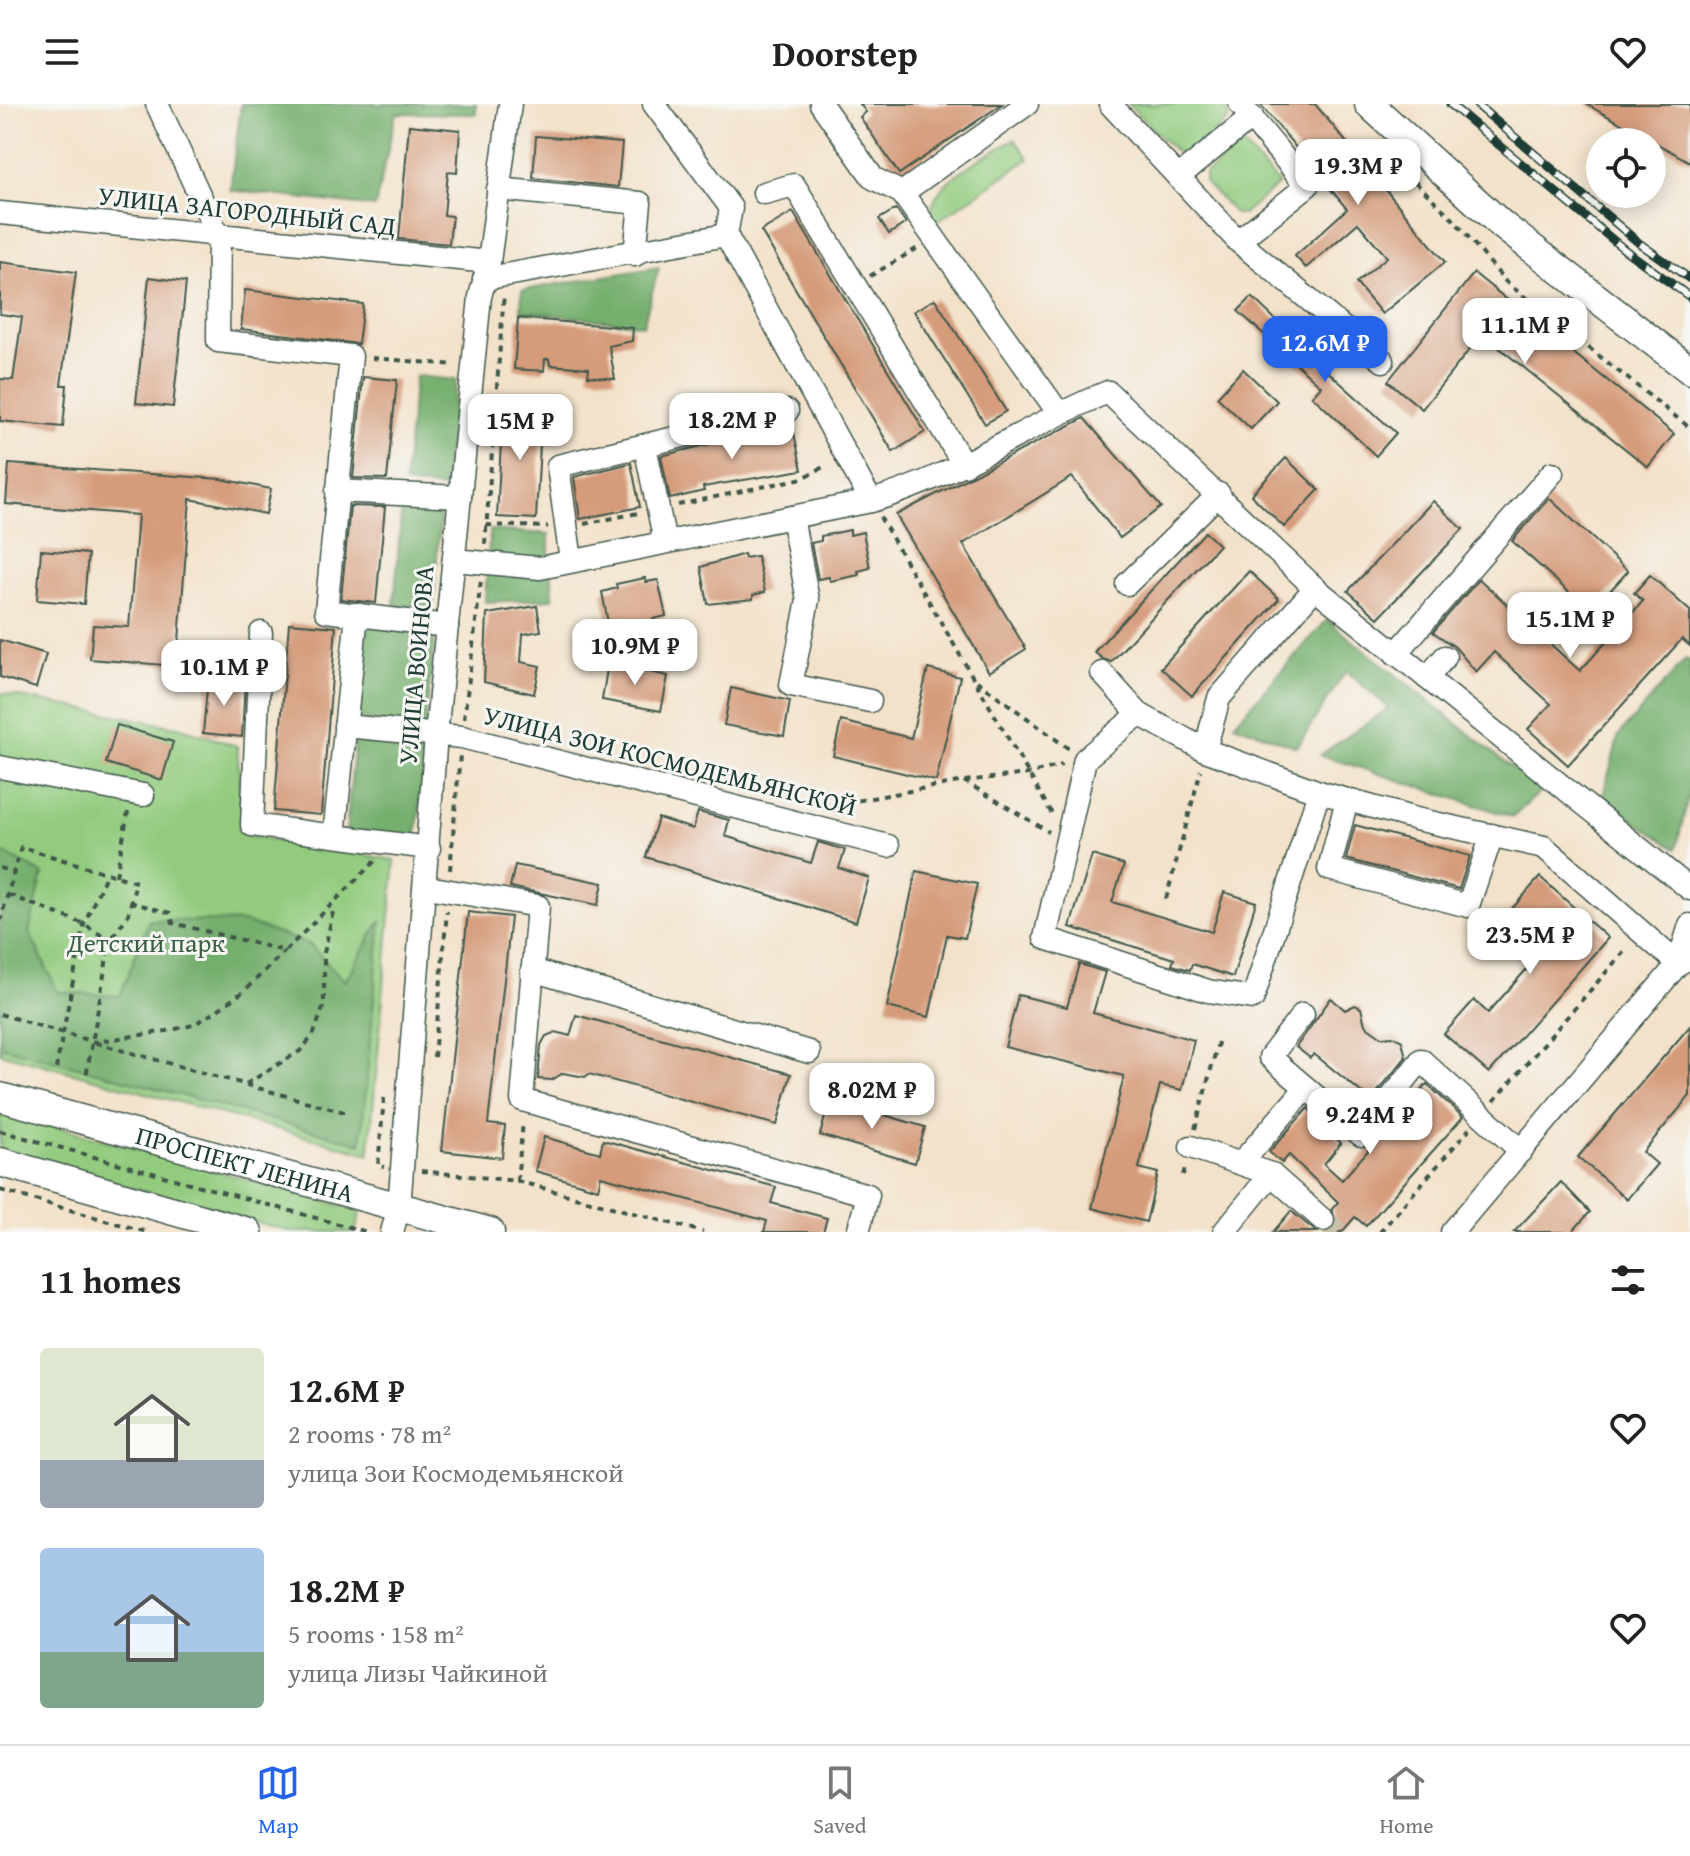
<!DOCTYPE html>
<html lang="en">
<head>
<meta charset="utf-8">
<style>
	:root { --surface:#fff; --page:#f2f2f2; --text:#222; --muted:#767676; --line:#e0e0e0; --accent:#2563eb }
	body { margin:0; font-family:"Gentium Book Plus",serif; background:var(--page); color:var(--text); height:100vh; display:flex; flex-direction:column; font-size:30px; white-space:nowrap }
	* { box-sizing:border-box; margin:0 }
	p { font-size:26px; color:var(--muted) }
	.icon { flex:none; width:44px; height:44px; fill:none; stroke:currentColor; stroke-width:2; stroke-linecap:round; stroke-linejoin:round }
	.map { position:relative; height:1128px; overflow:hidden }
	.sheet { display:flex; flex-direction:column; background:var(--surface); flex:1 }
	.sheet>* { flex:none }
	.tools { position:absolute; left:1586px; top:24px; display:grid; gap:16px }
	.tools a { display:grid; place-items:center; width:80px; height:80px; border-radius:50%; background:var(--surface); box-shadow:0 4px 20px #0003; font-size:40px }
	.price { position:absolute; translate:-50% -68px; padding:0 18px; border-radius:16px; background:#fff; color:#222; font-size:26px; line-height:52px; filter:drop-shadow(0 2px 4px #0008) }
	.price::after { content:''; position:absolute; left:50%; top:48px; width:24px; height:18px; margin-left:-12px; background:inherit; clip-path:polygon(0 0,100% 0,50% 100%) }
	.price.active { background:var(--accent); color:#fff }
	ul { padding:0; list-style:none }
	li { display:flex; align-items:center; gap:24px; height:200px; padding:0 40px }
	li span { display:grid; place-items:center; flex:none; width:224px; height:160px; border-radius:8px; color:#555 }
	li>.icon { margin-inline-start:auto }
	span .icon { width:96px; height:96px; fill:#fffc; stroke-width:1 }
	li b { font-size:34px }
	h2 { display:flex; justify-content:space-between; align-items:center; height:96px; padding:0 40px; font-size:34px }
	header { display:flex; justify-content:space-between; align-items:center; height:104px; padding:0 40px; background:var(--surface); font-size:36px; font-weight:800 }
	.tab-bar { display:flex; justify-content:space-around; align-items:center; height:112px; border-top:2px solid var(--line); background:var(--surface); font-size:22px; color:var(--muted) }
	.tab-bar a { display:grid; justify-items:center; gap:4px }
	.tab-bar .active { color:var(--accent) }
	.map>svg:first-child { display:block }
</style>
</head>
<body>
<header><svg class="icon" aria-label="menu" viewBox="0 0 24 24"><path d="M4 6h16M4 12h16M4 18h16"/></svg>Doorstep<svg class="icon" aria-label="heart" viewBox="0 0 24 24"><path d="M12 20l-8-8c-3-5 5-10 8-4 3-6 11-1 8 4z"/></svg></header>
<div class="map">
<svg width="1690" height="1128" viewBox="0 0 1690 1128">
	<rect width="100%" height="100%" fill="#f6f6f2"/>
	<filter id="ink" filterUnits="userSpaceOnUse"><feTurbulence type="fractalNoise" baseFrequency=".0125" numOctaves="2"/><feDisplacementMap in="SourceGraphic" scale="16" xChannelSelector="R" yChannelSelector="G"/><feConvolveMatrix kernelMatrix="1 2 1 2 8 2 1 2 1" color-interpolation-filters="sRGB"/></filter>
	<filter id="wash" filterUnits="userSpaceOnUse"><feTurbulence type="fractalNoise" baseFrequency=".006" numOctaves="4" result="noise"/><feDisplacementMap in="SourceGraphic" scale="32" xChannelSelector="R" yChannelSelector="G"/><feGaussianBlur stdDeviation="1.8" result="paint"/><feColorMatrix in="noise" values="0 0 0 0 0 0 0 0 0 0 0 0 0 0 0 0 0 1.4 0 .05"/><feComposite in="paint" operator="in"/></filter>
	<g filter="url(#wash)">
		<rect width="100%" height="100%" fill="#f3e2ca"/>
		<g fill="#92cb7e" stroke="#588459" stroke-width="2">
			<polygon points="1128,0 1220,0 1229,10 1227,18 1186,50 1176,48"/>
			<path d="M1015 35 1029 55 933 120C921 79 985 54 1015 35Z"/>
			<polygon points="1240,42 1245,43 1279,80 1243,110 1235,110 1205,78 1205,70"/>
			<polygon points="0,589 182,624 237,642 244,731 395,756 369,1050 0,949"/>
			<polygon points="0,1007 361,1107 355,1128 292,1128 0,1048"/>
		</g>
		<g fill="#75af6d" stroke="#4a7650" stroke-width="2">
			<polygon points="241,0 476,0 476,10 396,9 375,103 230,86"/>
			<polygon points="659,163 643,221 521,207 522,186"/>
			<polygon points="415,272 456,276 444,384 404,380"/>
			<polygon points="402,400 441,403 433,504 394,501"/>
			<polygon points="490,426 549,430 549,456 488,454"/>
			<polygon points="487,467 552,470 553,495 485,498"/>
			<polygon points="1327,516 1541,687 1513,713 1320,651 1389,604 1346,567 1297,643 1234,620"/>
			<polygon points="366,521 435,529 425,623 355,615"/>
			<polygon points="1686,555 1690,557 1690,686 1676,745 1602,695 1619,631"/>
			<polygon points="355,634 426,641 416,735 346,728"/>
			<polygon points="0,747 43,770 29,828 58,888 120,892 149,816 244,818 309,840 345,877 381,816 361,1040 0,942"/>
		</g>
		<g id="blocks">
			<g fill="#d59c7b">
				<polygon points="860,0 1002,0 899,70 860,13 866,8"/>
				<polygon points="1260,0 1315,0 1445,158 1382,210 1356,179 1387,153 1358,119 1306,164 1295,152 1347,105"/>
				<polygon points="1586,0 1690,0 1690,58"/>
				<polygon points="409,21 460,26 457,69 448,68 444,111 452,112 449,140 399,135"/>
				<polygon points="536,32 622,39 618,83 533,74"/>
				<polygon points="896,105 906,119 889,130 879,115"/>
				<polygon points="793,108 925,328 893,348 761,127"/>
				<polygon points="0,158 76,168 61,281 67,281 63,323 0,317 0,275 13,276 22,213 0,210"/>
				<polygon points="1474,169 1674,330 1648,363 1482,230 1422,305 1388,277"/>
				<polygon points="149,173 186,178 173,303 136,299"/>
				<polygon points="245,186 363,200 358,240 241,225"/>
				<polygon points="1252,193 1276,216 1273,218 1396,329 1376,352 1312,292 1321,282 1238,207"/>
				<polygon points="935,195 1006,307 985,320 914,207"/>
				<polygon points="518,214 633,224 632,237 609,242 615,275 588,272 589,264 550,261 549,255 545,255 544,267 514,265"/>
				<polygon points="1243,265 1277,297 1251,325 1217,293"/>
				<polygon points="363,273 397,276 387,375 353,374"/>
				<polygon points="503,300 542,302 536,415 497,413"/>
				<polygon points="1084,314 1161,403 1120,434 1072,373 963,440 1026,545 989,568 896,411"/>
				<polygon points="792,320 802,366 703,383 704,387 670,395 661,352"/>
				<polygon points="1286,354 1319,386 1284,423 1251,391"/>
				<polygon points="631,359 640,403 580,415 574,373"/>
				<polygon points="9,360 221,375 271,385 266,410 190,395 177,562 90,555 93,521 129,523 138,411 6,400"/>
				<polygon points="1549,394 1628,467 1591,508 1512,437"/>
				<polygon points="1433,397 1463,425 1378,514 1348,487"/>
				<polygon points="350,402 385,403 376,499 341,495"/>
				<polygon points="850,426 850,431 863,428 870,464 858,467 859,471 830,477 829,473 818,475 811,439 821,437 821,432"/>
				<polygon points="1205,428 1219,441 1111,558 1103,555 1094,548"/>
				<polygon points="41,446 88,450 84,500 37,496"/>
				<polygon points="744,450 745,454 757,452 765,488 753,491 753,495 708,500 701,463"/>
				<polygon points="1249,467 1279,495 1192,592 1161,564"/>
				<polygon points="1650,471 1690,507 1690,542 1682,535 1568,661 1528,625 1551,600 1494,548 1476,568 1455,543 1433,528 1479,475 1580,567 1643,497 1634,489"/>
				<polygon points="645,474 646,478 658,476 666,512 653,515 654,519 609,524 602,488 617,484 616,480"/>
				<polygon points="537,502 541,527 523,530 521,558 540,562 534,590 484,578 487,510"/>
				<polygon points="289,519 336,523 321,711 274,707"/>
				<polygon points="0,536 46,550 36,584 0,573"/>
				<polygon points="608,559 668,572 661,607 602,596"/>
				<polygon points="928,565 960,573 936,677 833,652 841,617 911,634"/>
				<polygon points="208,574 245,578 242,633 203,629"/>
				<polygon points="731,584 790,597 784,632 724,621"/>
				<polygon points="117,621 173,638 162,676 106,659"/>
				<polygon points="698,708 729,716 725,732 811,759 818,738 845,746 839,764 869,774 856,818 646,753 658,714 693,725"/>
				<polygon points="1355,721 1470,752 1459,785 1346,755"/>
				<polygon points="1092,751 1124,761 1112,798 1212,828 1224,788 1256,798 1233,873 1192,860 1190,866 1172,861 1174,855 1070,823"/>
				<polygon points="515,761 603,779 598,801 510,783"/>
				<polygon points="916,767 977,780 965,834 947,831 929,913 887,903"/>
				<polygon points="1540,773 1608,834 1489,969 1444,930 1474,896 1488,909 1547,842 1509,808"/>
				<polygon points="468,808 511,813 488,1020 505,1022 502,1054 442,1047"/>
				<polygon points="1079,860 1105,868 1093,909 1194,936 1182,986 1160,981 1139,1064 1158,1069 1146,1118 1092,1104 1124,972 1005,943 1018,891 1067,903"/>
				<polygon points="1331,894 1345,906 1355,901 1361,904 1365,921 1382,933 1393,932 1402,937 1406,953 1371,996 1314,950 1310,954 1296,943"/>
				<polygon points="576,911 791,970 777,1021 589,970 585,973 563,969 552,976 538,975 541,941 546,932 556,928 570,932"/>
				<polygon points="1690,922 1690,992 1643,1048 1657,1060 1627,1095 1578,1053"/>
				<polygon points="1427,980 1463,1013 1366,1122 1355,1113 1342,1128 1330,1128 1336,1120 1332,1105 1338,1098 1289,1051 1282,1059 1269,1048 1308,1004 1341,1039 1324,1060 1342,1076"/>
				<polygon points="830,995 925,1023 915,1059 820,1031"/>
				<polygon points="544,1033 600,1049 603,1036 776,1083 771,1099 827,1114 823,1128 764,1128 767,1117 601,1072 598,1085 535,1067"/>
				<polygon points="1561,1078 1590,1108 1572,1128 1514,1128"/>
				<polygon points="1291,1107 1314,1126 1317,1128 1273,1128"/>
			</g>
		</g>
	</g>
	<g filter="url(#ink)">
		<use href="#blocks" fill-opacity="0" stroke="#3f564a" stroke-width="2"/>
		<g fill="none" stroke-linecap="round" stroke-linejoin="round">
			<polyline stroke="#c9c1ac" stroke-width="22" stroke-dasharray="22 11" stroke-linecap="butt" points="1323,1116 1338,1128"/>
			<defs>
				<g id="minor">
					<polyline points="157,0 219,133 218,237 351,252 326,507 447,522"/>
					<polyline points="654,0 731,104 726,131 871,397"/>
					<polyline points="821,0 873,74 902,89 1058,308"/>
					<polyline points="1110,0 1238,137 1383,257"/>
					<polyline points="1178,73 1252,13"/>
					<polyline points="498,85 640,99 635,151"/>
					<polyline points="764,89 794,81 964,361"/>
					<polyline points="902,89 1027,0"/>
					<polyline points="0,109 489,158"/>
					<polyline points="1238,137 1307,82 1240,0"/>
					<polyline points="484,175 726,131"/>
					<polyline points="645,342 665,438"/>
					<polyline points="337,387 460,393"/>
					<polyline points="792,413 808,496 791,581 870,597"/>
					<path d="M454 456 540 464 871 397C956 373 1026 321 1108 288L1315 484 1690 785"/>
					<polyline points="571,457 558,362 787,307"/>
					<polyline points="1127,480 1219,390"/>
					<polyline points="357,510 334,732 429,744"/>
					<polyline points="261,529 252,721 334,732"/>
					<polyline points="1396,550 1552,369"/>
					<polyline points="1102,569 1139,610 1205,646 1319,688 1416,715 1544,743 1678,860"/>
					<polyline points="1427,574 1445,553"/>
					<polyline points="1139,610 1085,655 1045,834 1208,887 1253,894 1319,688"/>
					<polyline points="345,622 462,633 888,742"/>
					<polyline points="1205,646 1219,594 1315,484"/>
					<polyline points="0,663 143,691"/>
					<polyline points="1347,696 1329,765 1468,802 1492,731"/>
					<polyline points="427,783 538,802 522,996 868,1091 858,1128"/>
					<polyline points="1678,860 1690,821"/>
					<polyline points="532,866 809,948"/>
					<polyline points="1303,910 1270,953 1361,1031 1421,956 1521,1047"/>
					<polyline points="1191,1043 1271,1070 1323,1116"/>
					<polyline points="1241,1059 1306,984"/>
					<polyline points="392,1128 399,1103 436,631 480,193 489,158 510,0"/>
					<polyline points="1224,1128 1271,1070"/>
					<polyline points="1452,1128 1678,860 1689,854"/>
				</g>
				<g id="major">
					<polyline points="1369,0 1502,121 1690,266"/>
					<path id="s1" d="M0 993 490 1128"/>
					<polyline points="0,1058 248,1128"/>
				</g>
			</defs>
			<use href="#minor" stroke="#3f564a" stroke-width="25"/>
			<use href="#major" stroke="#3f564a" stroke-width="31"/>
			<g stroke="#3f564a" stroke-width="4" stroke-dasharray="6 6" stroke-linecap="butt">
				<polyline points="1407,70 1454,116 1506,178 1690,324"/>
				<polyline points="870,172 918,144"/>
				<polyline points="372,254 455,261"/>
				<polyline points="678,401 803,374 827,361"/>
				<polyline points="880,413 1052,710"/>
				<polyline points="584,420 638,409"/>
				<polyline points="486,421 548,423"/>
				<polyline points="485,440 504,189"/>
				<polyline points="977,577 1069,645"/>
				<polyline points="464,615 481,476"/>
				<polyline points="964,677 1049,728"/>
				<polyline points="823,703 964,677 1028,670 1062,661"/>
				<polyline points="0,764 14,768"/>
				<polyline points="450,766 460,651"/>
				<polyline points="116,772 128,708"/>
				<polyline points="9,791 84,820 110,837 86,973"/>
				<polyline points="1166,795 1201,666"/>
				<polyline points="130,798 170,809 173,819 285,847 375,757"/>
				<polyline points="0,818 21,743 136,778 128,811 110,837"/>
				<polyline points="0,910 94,938 167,927 193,921 215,908 244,887 285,847"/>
				<polyline points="96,939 348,1009"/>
				<polyline points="434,953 447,807"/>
				<polyline points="56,965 84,820 107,769"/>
				<polyline points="246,980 300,947 313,932 324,901 324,849 334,803"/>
				<polyline points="384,994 378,1062 384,1063"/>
				<polyline points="1494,997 1628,843"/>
				<polyline points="1195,1025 1219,935"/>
				<polyline points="0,1027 367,1128"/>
				<polyline points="421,1067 517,1077 703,1128"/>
				<polyline points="1183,1071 1186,1061"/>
				<polyline points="517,1077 523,1018"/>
				<polyline points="0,1086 147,1128"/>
				<polyline points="1380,1128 1470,1024"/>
			</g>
			<use href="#minor" stroke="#fff" stroke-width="22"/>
			<use href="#major" stroke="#fff" stroke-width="28"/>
			<defs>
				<g id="rail">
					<polyline points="1450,0 1625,146 1690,193"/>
					<polyline points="1476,0 1639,139 1690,175"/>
				</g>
			</defs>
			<use href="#rail" stroke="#1f3d34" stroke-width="9"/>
			<use href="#rail" stroke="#f6f6f2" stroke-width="6" stroke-dasharray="18" stroke-linecap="butt"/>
		</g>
	</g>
	<g text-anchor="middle" stroke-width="6" stroke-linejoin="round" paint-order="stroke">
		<g font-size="26" fill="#1f3d34" stroke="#f6f6f2">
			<text transform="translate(247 107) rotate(6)" y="9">УЛИЦА ЗАГОРОДНЫЙ САД</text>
			<text transform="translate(416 561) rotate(-85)" y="9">УЛИЦА ВОИНОВА</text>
			<text transform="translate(670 657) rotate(14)" y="9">УЛИЦА ЗОИ КОСМОДЕМЬЯНСКОЙ</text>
			<text dy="9" stroke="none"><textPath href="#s1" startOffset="254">ПРОСПЕКТ ЛЕНИНА</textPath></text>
		</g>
		<g font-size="26" fill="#3c6046" stroke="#f6f6f2">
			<text x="146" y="848">Детский парк</text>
		</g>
	</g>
</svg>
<div class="tools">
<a><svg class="icon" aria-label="locate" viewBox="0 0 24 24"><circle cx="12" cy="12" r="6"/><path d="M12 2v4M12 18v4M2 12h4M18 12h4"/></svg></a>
</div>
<b class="price" style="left:1358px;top:103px">19.3M ₽</b>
<b class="price" style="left:1525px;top:262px">11.1M ₽</b>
<b class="price active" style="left:1325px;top:280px">12.6M ₽</b>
<b class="price" style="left:732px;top:357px">18.2M ₽</b>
<b class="price" style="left:520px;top:358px">15M ₽</b>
<b class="price" style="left:1570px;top:556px">15.1M ₽</b>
<b class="price" style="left:635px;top:583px">10.9M ₽</b>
<b class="price" style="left:224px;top:604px">10.1M ₽</b>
<b class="price" style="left:1530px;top:872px">23.5M ₽</b>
<b class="price" style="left:872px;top:1027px">8.02M ₽</b>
<b class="price" style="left:1370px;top:1052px">9.24M ₽</b>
</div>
<section class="sheet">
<h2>11 homes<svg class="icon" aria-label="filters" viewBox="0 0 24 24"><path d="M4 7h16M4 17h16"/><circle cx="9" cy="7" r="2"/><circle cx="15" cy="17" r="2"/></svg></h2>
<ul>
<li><span style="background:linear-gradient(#dfe7d0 70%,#9aa5b1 0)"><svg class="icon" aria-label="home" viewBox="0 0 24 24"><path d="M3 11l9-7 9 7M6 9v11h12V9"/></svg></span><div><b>12.6M ₽</b><p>2 rooms · 78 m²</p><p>улица Зои Космодемьянской</p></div><svg class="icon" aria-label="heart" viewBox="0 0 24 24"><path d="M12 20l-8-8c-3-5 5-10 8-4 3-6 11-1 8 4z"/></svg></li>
<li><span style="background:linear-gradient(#a9c7e8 65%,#7fa58c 0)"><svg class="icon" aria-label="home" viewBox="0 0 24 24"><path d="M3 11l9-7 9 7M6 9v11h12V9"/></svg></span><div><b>18.2M ₽</b><p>5 rooms · 158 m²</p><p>улица Лизы Чайкиной</p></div><svg class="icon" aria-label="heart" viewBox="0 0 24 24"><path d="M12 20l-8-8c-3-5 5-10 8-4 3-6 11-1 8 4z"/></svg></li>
</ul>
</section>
<nav class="tab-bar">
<a class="active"><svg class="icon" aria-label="map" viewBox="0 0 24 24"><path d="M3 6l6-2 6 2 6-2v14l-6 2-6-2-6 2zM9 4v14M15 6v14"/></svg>Map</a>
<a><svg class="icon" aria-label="saved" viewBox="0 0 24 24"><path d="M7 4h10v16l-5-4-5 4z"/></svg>Saved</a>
<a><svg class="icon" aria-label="home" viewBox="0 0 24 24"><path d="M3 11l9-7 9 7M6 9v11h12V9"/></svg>Home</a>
</nav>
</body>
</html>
